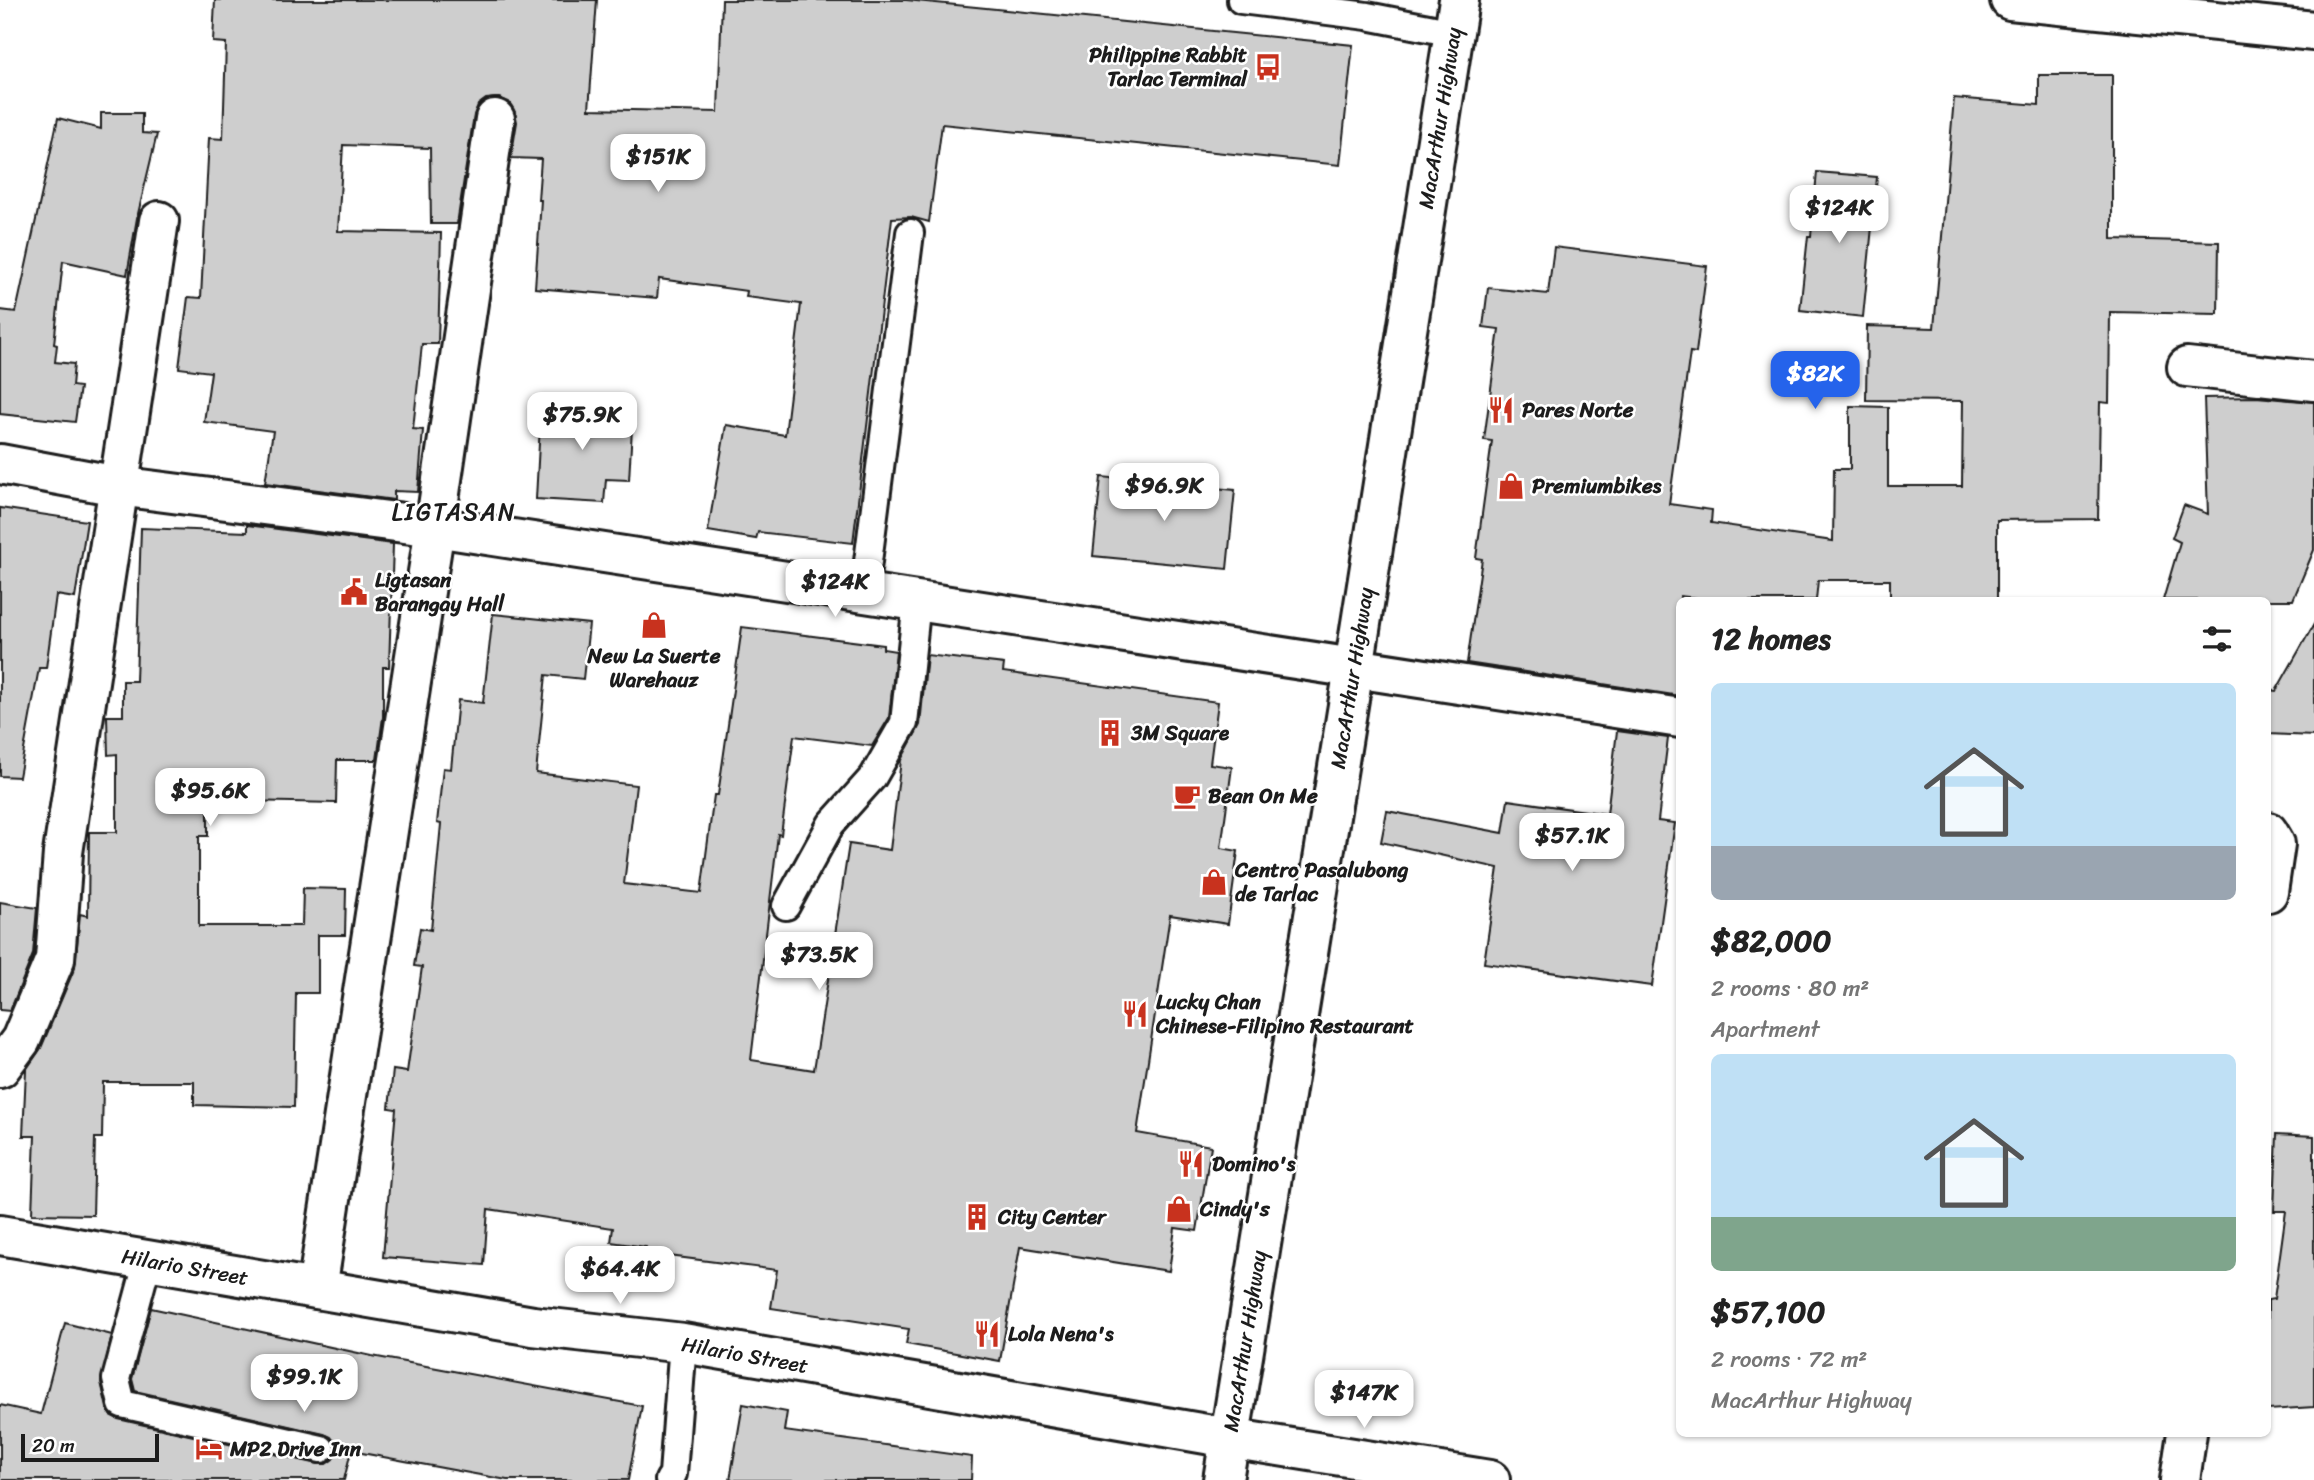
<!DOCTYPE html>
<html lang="en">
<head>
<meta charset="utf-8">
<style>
	:root { --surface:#fff; --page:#f2f2f2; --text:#222; --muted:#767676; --accent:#2563eb }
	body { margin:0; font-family:Sriracha,sans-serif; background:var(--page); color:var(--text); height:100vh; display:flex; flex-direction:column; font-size:26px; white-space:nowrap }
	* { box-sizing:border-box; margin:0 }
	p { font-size:23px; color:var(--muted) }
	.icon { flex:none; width:38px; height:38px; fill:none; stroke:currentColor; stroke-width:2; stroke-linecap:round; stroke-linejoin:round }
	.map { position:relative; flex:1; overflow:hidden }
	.side { position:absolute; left:1676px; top:597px; width:595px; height:840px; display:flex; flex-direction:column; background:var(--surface); border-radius:10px; box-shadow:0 2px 5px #0004 }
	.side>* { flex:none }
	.scale { position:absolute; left:21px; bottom:18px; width:138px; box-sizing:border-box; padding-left:7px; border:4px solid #1c1c1c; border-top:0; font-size:19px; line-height:24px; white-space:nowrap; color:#1c1c1c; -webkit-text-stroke:5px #fff; paint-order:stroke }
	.price { position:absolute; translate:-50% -60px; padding:0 16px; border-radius:14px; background:#fff; color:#222; font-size:23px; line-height:46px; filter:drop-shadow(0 2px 4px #0008) }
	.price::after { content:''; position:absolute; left:50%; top:42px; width:21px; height:16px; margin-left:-10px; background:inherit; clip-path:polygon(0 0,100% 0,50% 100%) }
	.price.on { background:var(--accent); color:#fff }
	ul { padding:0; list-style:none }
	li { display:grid; align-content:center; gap:14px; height:371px; padding:0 35px }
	li span { display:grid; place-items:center; height:217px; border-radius:10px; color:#555 }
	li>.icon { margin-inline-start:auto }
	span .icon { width:126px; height:126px; fill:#fffc; stroke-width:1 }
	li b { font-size:30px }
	h2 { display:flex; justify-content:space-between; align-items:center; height:84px; padding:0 35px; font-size:30px }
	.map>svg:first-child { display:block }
</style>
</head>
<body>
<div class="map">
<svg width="2314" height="1480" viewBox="0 0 2314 1480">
	<rect width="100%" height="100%" fill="#fff"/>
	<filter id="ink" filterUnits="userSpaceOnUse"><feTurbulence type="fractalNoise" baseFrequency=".0143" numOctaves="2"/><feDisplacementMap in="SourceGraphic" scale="14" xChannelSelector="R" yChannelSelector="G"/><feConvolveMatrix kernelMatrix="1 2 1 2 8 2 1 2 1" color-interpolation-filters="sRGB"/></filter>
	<g filter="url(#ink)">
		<g fill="#cecece" stroke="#1c1c1c" stroke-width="2">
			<polygon points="215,0 597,0 589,109 718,112 722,0 906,0 1353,45 1340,165 942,124 929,222 911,217 892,218 853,543 758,532 756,539 708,531 726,425 785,435 801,304 746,297 747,291 659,279 657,298 535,288 541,200 538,200 541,159 511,158 517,122 515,112 509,102 499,98 486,99 478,105 474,115 457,224 431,224 430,148 343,145 338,231 441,233 438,344 422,344 413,429 423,430 418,492 394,491 394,500 265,483 273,431 204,422 211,372 179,368 188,297 201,298 209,138 223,139 226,43 213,42"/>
			<polygon points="2039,75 2112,75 2112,239 2219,242 2218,314 2110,312 2109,403 2100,402 2098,519 1997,520 1997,600 1890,600 1890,580 1818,580 1816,600 1716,600 1680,596 1680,696 1467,663 1482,559 1476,558 1492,441 1484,440 1499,329 1483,327 1488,288 1548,294 1554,247 1707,266 1696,353 1690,352 1669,504 1712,510 1711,523 1833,541 1834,469 1850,469 1850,406 1888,407 1888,486 1962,486 1963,401 1866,400 1867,326 1934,328 1954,98 2039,105"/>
			<polygon points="101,113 142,113 142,133 157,134 137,218 127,275 63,261 54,344 57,345 55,362 74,364 72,386 80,387 75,422 0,414 0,310 16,312 58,118 101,129"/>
			<polygon points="1817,172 1877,177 1863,317 1800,310 1808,236 1811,236"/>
			<polygon points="2256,397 2314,402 2314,550 2293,600 2163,600 2180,542 2172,538 2184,505 2208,514 2204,398"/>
			<polygon points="541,406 633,411 629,480 606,479 604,503 536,499"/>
			<polygon points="1101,477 1235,490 1227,569 1093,556"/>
			<polygon points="0,508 87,521 75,598 56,595 46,668 39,668 19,777 0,776"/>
			<polygon points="247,525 393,544 389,667 383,667 383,717 377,760 337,760 336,803 208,800 208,836 199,836 199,926 302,926 303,888 346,889 345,935 318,935 318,993 296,993 294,1107 194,1105 194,1082 103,1082 102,1138 95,1138 93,1215 32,1214 35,1136 23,1136 26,1070 41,1048 75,967 80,914 88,916 89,832 117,832 117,754 108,755 107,716 123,716 123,681 136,681 141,528 247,532"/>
			<polygon points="493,614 589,624 583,679 546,675 536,773 636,785 624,884 701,893 714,795 718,795 742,627 883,645 883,649 896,651 889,718 872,746 794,736 781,835 778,834 751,1060 814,1070 849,844 890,850 901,760 920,725 927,655 1004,664 1003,672 1218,702 1210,764 1232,767 1221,848 1238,851 1228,924 1170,915 1137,1133 1211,1146 1197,1231 1175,1228 1169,1271 1020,1247 1000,1361 906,1344 909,1329 771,1308 777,1270 646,1253 646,1247 611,1242 613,1228 488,1209 484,1265 383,1257 396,1109 389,1108 393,1070 407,1072 422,967 414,966 420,928 431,930 441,824 437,823 443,768 451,769 458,700 483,703"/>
			<polygon points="2314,624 2314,736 2268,734 2268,690 2276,691"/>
			<polygon points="1617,731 1668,738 1658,821 1675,823 1652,986 1484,963 1498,868 1381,842 1387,811 1503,833 1508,800 1607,814"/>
			<polygon points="0,902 37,908 33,954 10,1011 0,1010"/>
			<polygon points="2277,1134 2314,1136 2314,1407 2268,1410 2268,1300 2274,1299 2286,1211 2274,1211"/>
			<polygon points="151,1308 372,1356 642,1406 628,1480 507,1480 351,1451 344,1480 0,1480 0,1405 41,1414 65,1323 112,1335 101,1382 107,1408 110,1415 118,1419 318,1464 326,1464 333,1459 336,1452 336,1444 331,1437 324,1434 135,1391 132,1379"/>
			<polygon points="743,1404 787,1412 784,1431 972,1457 971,1480 730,1480"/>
		</g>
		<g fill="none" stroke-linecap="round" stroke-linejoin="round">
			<defs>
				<g id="service">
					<polyline points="1241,0 1367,16 1454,33"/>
					<polyline points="864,593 910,233"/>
					<polyline points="786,906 831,824 873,777 904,723 917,601"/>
					<polyline points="148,1260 116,1379 122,1404 321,1449"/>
					<polyline points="669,1480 673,1474 683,1343"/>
				</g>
				<g id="minor">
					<polyline points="2010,0 2314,31"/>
					<polyline points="2187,367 2314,381"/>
					<polyline points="0,464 118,486 435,527 1680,718"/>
					<polyline points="2268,832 2275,844 2268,892"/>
					<polyline points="0,1068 21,1040 55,959 63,853 159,221"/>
					<polyline points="0,1235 533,1326 683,1343 1229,1438 1490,1480"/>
					<polyline points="317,1289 435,527 495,119"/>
					<polyline points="2180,1480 2187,1433"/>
				</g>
				<polyline id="trunk" points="1223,1480 1354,668 1459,0"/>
			</defs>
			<use href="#service" stroke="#1c1c1c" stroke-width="32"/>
			<use href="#minor" stroke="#1c1c1c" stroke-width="44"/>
			<use href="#trunk" stroke="#1c1c1c" stroke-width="44"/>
			<use href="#service" stroke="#fff" stroke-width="26"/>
			<use href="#minor" stroke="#fff" stroke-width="38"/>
			<use href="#trunk" stroke="#fff" stroke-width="38"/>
		</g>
	</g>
	<defs>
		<symbol id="bus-bare" viewBox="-9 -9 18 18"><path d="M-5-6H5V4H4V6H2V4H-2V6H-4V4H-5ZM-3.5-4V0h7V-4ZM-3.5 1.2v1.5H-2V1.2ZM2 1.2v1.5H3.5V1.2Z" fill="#c8321e" stroke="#fff" stroke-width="2.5" paint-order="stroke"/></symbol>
		<symbol id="restaurant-bare" viewBox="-9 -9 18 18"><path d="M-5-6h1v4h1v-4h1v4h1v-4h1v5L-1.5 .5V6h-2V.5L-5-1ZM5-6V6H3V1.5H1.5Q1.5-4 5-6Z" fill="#c8321e" stroke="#fff" stroke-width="2.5" paint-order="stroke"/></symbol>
		<symbol id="shop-bare" viewBox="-9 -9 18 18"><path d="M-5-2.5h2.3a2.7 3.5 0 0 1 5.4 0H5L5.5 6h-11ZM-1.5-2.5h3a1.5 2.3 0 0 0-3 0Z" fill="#c8321e" stroke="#fff" stroke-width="2.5" paint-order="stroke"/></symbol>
		<symbol id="civic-bare" viewBox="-9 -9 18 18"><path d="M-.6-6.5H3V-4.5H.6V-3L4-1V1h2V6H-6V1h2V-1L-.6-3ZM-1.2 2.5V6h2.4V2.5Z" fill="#c8321e" stroke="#fff" stroke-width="2.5" paint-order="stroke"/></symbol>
		<symbol id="building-bare" viewBox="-9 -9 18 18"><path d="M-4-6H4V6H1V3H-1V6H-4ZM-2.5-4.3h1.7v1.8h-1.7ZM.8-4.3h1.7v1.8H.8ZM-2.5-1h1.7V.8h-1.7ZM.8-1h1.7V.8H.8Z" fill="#c8321e" stroke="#fff" stroke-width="2.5" paint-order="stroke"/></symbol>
		<symbol id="cafe-bare" viewBox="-9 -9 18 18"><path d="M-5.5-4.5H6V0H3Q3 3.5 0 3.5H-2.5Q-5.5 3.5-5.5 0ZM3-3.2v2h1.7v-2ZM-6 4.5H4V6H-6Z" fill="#c8321e" stroke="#fff" stroke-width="2.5" paint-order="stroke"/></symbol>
		<symbol id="hotel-bare" viewBox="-9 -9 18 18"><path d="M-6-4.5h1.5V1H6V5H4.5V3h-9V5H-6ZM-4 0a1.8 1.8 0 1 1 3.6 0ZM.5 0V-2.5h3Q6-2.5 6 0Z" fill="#c8321e" stroke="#fff" stroke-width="2.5" paint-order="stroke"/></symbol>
	</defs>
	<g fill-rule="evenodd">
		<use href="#bus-bare" x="1249" y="48" width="38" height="38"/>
		<use href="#restaurant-bare" x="1482" y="391" width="38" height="38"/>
		<use href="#shop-bare" x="1492" y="467" width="38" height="38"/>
		<use href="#civic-bare" x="335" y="573" width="38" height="38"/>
		<use href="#shop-bare" x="635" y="606" width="38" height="38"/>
		<use href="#building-bare" x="1091" y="714" width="38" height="38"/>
		<use href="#cafe-bare" x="1168" y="777" width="38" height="38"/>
		<use href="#shop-bare" x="1195" y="863" width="38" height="38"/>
		<use href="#restaurant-bare" x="1116" y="995" width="38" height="38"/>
		<use href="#restaurant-bare" x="1172" y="1145" width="38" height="38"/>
		<use href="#shop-bare" x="1160" y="1190" width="38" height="38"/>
		<use href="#building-bare" x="958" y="1198" width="38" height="38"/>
		<use href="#restaurant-bare" x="968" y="1315" width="38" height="38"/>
		<use href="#hotel-bare" x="190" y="1430" width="38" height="38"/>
	</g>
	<g text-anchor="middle" stroke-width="5" stroke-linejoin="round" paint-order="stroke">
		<g font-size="21" font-weight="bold" fill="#1c1c1c" stroke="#fff" text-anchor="start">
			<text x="1247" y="62" text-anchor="end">Philippine Rabbit<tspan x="1247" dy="24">Tarlac Terminal</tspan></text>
			<text x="1522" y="417">Pares Norte</text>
			<text x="1532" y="493">Premiumbikes</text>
			<text x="375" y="587">Ligtasan<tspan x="375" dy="24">Barangay Hall</tspan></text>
			<text x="654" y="663" text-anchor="middle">New La Suerte<tspan x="654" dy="24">Warehauz</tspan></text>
			<text x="1131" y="740">3M Square</text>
			<text x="1208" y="803">Bean On Me</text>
			<text x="1235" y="877">Centro Pasalubong<tspan x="1235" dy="24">de Tarlac</tspan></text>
			<text x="1156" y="1009">Lucky Chan<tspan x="1156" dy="24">Chinese-Filipino Restaurant</tspan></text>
			<text x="1212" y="1171">Domino's</text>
			<text x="1200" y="1216">Cindy's</text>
			<text x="998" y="1224">City Center</text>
			<text x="1008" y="1341">Lola Nena's</text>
			<text x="230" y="1456">MP2 Drive Inn</text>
		</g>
		<g font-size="21" fill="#1c1c1c" stroke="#fff">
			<text transform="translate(1440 118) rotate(-81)" y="7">MacArthur Highway</text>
			<text transform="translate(1352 678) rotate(-81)" y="7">MacArthur Highway</text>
			<text transform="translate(185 1267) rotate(10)" y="7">Hilario Street</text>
			<text transform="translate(1245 1341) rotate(-81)" y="7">MacArthur Highway</text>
			<text transform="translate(745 1355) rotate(10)" y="7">Hilario Street</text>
		</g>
		<g font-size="24" letter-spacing="2" fill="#1c1c1c" stroke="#fff">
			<text x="454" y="520">LIGTASAN</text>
		</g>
	</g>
</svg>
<div class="scale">20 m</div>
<b class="price" style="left:658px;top:194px">$151K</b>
<b class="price" style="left:1839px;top:245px">$124K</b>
<b class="price on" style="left:1815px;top:411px">$82K</b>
<b class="price" style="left:582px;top:452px">$75.9K</b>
<b class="price" style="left:1164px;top:523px">$96.9K</b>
<b class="price" style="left:835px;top:619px">$124K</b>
<b class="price" style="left:210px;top:828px">$95.6K</b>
<b class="price" style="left:1572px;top:873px">$57.1K</b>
<b class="price" style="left:819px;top:992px">$73.5K</b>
<b class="price" style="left:620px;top:1306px">$64.4K</b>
<b class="price" style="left:304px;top:1414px">$99.1K</b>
<b class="price" style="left:1364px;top:1430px">$147K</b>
<section class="side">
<h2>12 homes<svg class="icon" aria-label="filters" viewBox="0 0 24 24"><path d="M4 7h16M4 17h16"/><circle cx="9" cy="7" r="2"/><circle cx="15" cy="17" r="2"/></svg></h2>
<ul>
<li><span style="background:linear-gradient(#bfe0f5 75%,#9aa5b1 0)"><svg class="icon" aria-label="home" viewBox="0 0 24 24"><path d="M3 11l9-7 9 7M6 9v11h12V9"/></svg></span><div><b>$82,000</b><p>2 rooms · 80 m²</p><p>Apartment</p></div></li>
<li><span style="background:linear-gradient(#bfe0f5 75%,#7fa58c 0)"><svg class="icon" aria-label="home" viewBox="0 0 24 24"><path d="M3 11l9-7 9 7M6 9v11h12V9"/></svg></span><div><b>$57,100</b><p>2 rooms · 72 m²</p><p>MacArthur Highway</p></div></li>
</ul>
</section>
</div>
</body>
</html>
